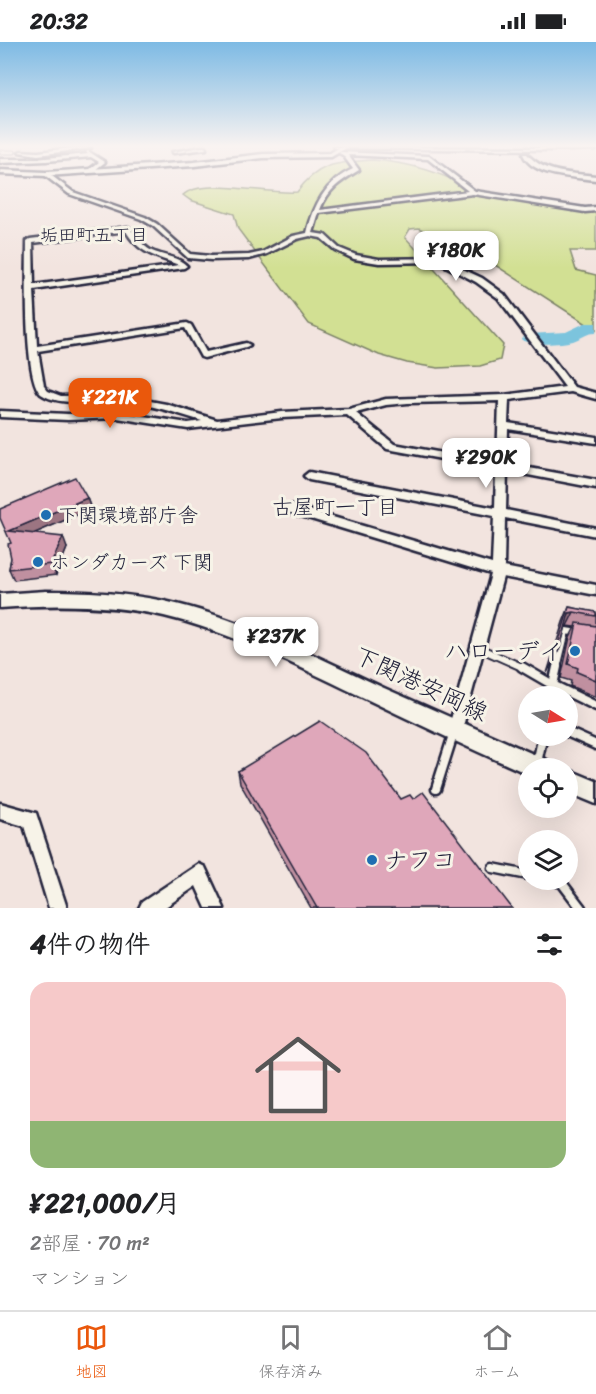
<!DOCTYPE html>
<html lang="ja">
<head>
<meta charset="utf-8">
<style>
	:root { --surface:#fff; --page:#f6f6f6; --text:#202124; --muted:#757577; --line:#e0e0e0; --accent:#ea580c }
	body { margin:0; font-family:Sriracha,"Klee One",sans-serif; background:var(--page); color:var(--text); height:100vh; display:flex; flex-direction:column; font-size:22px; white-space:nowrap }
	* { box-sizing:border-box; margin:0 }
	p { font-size:20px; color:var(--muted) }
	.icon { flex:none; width:33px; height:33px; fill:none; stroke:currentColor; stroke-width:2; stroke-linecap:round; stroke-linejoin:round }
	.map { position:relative; height:866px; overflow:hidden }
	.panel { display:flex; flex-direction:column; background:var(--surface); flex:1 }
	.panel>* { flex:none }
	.needle { width:39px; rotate:101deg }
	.buttons { position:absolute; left:518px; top:644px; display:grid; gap:12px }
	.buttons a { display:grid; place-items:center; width:60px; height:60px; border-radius:50%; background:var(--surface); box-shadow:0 6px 24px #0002; font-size:30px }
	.price { position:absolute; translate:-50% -51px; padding:0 14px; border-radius:12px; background:#fff; color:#222; font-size:20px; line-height:39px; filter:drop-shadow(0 2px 3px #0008) }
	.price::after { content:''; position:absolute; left:50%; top:36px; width:18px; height:14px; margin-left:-9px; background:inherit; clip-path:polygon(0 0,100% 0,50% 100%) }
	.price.on { background:var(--accent); color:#fff }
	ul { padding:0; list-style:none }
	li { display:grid; align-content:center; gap:12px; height:318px; padding:0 30px }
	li+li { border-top:2px solid var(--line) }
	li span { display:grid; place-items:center; height:186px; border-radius:18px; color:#555 }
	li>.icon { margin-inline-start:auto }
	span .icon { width:108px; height:108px; fill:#fffc; stroke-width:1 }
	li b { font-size:26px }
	h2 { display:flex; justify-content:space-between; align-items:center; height:72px; padding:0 30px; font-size:26px }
	.status { display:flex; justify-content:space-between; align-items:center; height:42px; padding:0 30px; background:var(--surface); direction:ltr }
	.status svg { height:16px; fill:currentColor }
	.tab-bar { display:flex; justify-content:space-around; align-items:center; height:84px; border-top:2px solid var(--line); background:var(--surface); font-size:16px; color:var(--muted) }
	.tab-bar a { display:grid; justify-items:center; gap:3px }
	.tab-bar .on { color:var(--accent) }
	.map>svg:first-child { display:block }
</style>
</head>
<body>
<div class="status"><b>20:32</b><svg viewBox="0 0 49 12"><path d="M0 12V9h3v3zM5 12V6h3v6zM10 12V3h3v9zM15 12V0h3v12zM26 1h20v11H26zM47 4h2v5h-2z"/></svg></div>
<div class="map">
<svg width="596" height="866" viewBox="0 0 596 866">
	<rect width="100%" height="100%" fill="#f2e4df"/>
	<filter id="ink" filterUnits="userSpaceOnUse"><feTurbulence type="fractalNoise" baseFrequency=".0167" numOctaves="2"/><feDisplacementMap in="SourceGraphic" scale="12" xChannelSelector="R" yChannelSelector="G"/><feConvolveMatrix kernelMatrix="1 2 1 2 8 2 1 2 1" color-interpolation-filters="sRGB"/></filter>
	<g filter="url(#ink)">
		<path fill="#d2e093" stroke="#7a8167" stroke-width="1.5" d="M373 118C401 120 427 126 453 138 460 141 466 146 474 148 514 159 556 159 596 170V209H570L576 228 596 233V288L492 221 419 186 410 187 405 195 503 303 500 318 480 324 438 326 407 321 379 313 309 282 238 187 234 172 190 158 183 153C202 135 268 153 297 150 320 119 338 121 373 118Z"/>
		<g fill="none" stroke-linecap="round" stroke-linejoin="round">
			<path fill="#7cc4dd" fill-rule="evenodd" d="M585 281H596V291C586 291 582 296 573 299 563 302 527 304 521 297L529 292 566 290Z"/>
			<polyline stroke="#c8bdbe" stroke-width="5" stroke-dasharray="5 3" stroke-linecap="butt" points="518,105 525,113"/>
			<defs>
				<polyline id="lane-far2" points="0,110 14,110"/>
				<g id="lane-far1">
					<polyline points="479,606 524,626"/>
					<polyline points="557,626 566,589 578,591"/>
				</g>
				<g id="lane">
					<polyline points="522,625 553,643 551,654"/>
					<polyline points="557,625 553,643 596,664"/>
					<polyline points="567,690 596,703"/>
					<polyline points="537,721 543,693"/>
					<polyline points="436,747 453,693"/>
					<polyline points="493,826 528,833"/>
					<polyline points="545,837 562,841 581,866"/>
				</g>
				<g id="street">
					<polygon points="79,105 91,106 38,113 19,110 21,109 38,110"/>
					<polygon points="201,105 205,105 206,107 174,111 172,110"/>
					<polygon points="334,105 554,106 556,107 554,108 336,106"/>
					<polygon points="596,105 596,107 569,108 567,107"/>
					<polygon points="88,109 105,120 95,128 90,127 99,120 91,115 46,119 0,121 0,117 35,117 88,112 86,110"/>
					<path d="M341 110 429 114 475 149 585 166 596 165V169L585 170 473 152 319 171 313 191 325 193 339 206 356 213 379 217 439 216 482 236 504 252 574 345 596 351V357L571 350 509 358 508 381 596 395V401L508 387 507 422 596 438V446L507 429 506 468 596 486V494L505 476 504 525 596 543V553L503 535 462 688 460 693 455 695 450 693 448 688 491 532 288 470 286 467 288 464 292 463 492 522 494 474 309 438 304 434 309 430 495 466 496 427 387 407 347 373 282 376 188 387 117 376 68 378 0 375V369L68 372 117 370 188 381 202 379C176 371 150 362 122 360 107 358 92 360 77 360 65 360 51 359 41 352 23 337 27 226 27 199L30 197 128 185C137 192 140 203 152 209 163 214 179 215 187 224L184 226 34 248 37 304 187 281 191 283 206 310 246 301 250 303 246 305 204 316 201 315 185 286 38 309 44 344 48 349 61 354 106 353 134 356 166 362 217 378 282 370 349 367 386 357 504 353 565 345 498 256 476 240 438 220 379 221 354 217 335 208 321 196 310 194 297 197 267 212 249 217 211 218 188 216 153 184 141 177 69 152 43 132 48 131 73 150 145 175 157 182 190 212 211 214 249 213 263 210 293 194 307 191C314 163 325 140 353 127L343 113 339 111ZM348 113 428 117 468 149 320 168C328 147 341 139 359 128ZM126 189C138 211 157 215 179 223L34 243 33 201ZM499 359 497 421 394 402 356 371 386 363 408 361Z"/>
					<path d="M523 112H527C545 132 571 131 596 134V138C575 135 532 135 523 112Z"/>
					<polygon points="0,761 36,771 67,866 49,866 24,784 0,777"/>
					<polygon points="199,822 205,825 224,866 206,866 196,844 164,866 139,866 142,860"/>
				</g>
				<g id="secondary">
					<polygon points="340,105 348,105 331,115 263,116 194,124 46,134 0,132 0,128 46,130 194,120 263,112 330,111"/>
					<path d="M46 549C86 549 125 551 164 559 241 576 313 613 384 646 438 670 493 694 547 718L550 726H528V732C471 707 414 680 358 653 295 623 232 590 164 574 110 562 55 562 0 566V552Z"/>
					<polygon points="567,727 596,739 596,762 567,750"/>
				</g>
				<polygon id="highway" points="538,105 584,105 580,108 542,108"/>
			</defs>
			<use href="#lane-far2" stroke="#22223b" stroke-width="5"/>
			<use href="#lane-far1" stroke="#22223b" stroke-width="10"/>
			<use href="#lane" stroke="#22223b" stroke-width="13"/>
			<use href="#street" stroke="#22223b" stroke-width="5"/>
			<use href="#secondary" stroke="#22223b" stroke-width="5"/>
			<use href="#highway" stroke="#22223b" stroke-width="4"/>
			<use href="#lane-far2" stroke="#f7f3e8" stroke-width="3"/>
			<use href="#lane-far1" stroke="#f7f3e8" stroke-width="6"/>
			<use href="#lane" stroke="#f7f3e8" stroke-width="8"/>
			<use href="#street" fill="#f7f3e8" fill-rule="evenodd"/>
			<use href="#secondary" fill="#f7f3e8" fill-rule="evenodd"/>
			<use href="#highway" fill="#fbddab" fill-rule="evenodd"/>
		</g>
		<g fill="#c090a0" stroke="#22223b" stroke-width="1.5">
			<polygon points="87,456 91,467 34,491 67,506 56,533 14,538 9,527 11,516 11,501"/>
			<polygon points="569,565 596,570 596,655 570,644 571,639 561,636 570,595 575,585 566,584 560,606 547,631 563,580"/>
			<polygon points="238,729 401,757 413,757 512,866 311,866 240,741"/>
		</g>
		<g fill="#9c7582" stroke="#22223b" stroke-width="1.5">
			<polygon points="87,456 91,467 14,500 9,489"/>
			<polygon points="63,495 67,506 56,533 51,522"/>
			<polygon points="574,570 567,584 564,585 569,571"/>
		</g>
		<g fill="#dfa7ba" stroke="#22223b" stroke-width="1.5">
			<polygon points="75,435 87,456 9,489 63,495 51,522 9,527 11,516 8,502 11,501 0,476 0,467"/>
			<polygon points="569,565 596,570 596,574 574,570 569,571 560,606 554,617"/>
			<polygon points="577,581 596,584 596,638 577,630 578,626 568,622"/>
			<polygon points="320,679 366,711 401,757 410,753 413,757 423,750 512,866 317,866 238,729"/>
		</g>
	</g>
	<linearGradient id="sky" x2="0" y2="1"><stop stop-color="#7dbae4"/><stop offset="0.46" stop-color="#f9f3f1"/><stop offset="1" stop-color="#f9f3f1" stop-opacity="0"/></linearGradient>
	<rect width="596" height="226" fill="url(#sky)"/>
	<g fill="#1f6fb2" stroke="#f7f3e8" stroke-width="2">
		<circle cx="46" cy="473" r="6"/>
		<circle cx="38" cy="520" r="6"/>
		<circle cx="575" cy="609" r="6"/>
		<circle cx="372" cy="818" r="6"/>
	</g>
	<g text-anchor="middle" stroke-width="6" stroke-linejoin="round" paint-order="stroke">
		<g font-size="18" fill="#22223b" stroke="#f7f3e8">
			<text x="94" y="199">垢田町五丁目</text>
		</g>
		<g font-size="20" fill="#22223b" stroke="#f7f3e8" text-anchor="start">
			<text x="58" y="480">下関環境部庁舎</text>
			<text x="50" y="527">ホンダカーズ 下関</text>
		</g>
		<g font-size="21" fill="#22223b" stroke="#f7f3e8">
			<text x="335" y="472">古屋町一丁目</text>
		</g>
		<g font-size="24" fill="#22223b" stroke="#f7f3e8" text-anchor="end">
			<text x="563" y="617">ハローデイ</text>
			<text x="384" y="826" text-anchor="start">ナフコ</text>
		</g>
		<g font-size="24" fill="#22223b" stroke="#f7f3e8">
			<text transform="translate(421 642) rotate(25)" y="8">下関港安岡線</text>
		</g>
	</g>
</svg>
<div class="buttons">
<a><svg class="needle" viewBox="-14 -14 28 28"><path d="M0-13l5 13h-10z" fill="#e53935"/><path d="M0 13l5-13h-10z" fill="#757577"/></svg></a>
<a><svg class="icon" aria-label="locate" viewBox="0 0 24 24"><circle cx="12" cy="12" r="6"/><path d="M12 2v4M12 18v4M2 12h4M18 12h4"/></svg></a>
<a><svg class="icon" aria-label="layers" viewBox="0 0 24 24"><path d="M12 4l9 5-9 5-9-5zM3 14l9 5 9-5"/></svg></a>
</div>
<b class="price" style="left:456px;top:240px">¥180K</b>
<b class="price on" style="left:110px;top:387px">¥221K</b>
<b class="price" style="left:486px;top:447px">¥290K</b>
<b class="price" style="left:276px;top:626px">¥237K</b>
</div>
<section class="panel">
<h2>4件の物件<svg class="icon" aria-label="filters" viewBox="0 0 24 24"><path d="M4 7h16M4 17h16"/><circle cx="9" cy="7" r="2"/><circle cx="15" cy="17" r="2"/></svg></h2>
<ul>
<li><span style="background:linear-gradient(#f6c9c9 75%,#8fb573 0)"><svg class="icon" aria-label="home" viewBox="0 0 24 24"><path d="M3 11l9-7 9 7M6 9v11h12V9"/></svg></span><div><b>¥221,000/月</b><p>2部屋 · 70 m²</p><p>マンション</p></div></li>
</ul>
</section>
<nav class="tab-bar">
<a class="on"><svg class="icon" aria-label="map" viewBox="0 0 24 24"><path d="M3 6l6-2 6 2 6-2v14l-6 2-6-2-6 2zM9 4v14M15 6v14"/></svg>地図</a>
<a><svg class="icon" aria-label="saved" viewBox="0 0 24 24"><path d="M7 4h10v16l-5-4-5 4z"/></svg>保存済み</a>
<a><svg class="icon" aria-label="home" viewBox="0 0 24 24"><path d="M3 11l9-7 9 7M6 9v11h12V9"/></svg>ホーム</a>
</nav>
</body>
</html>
